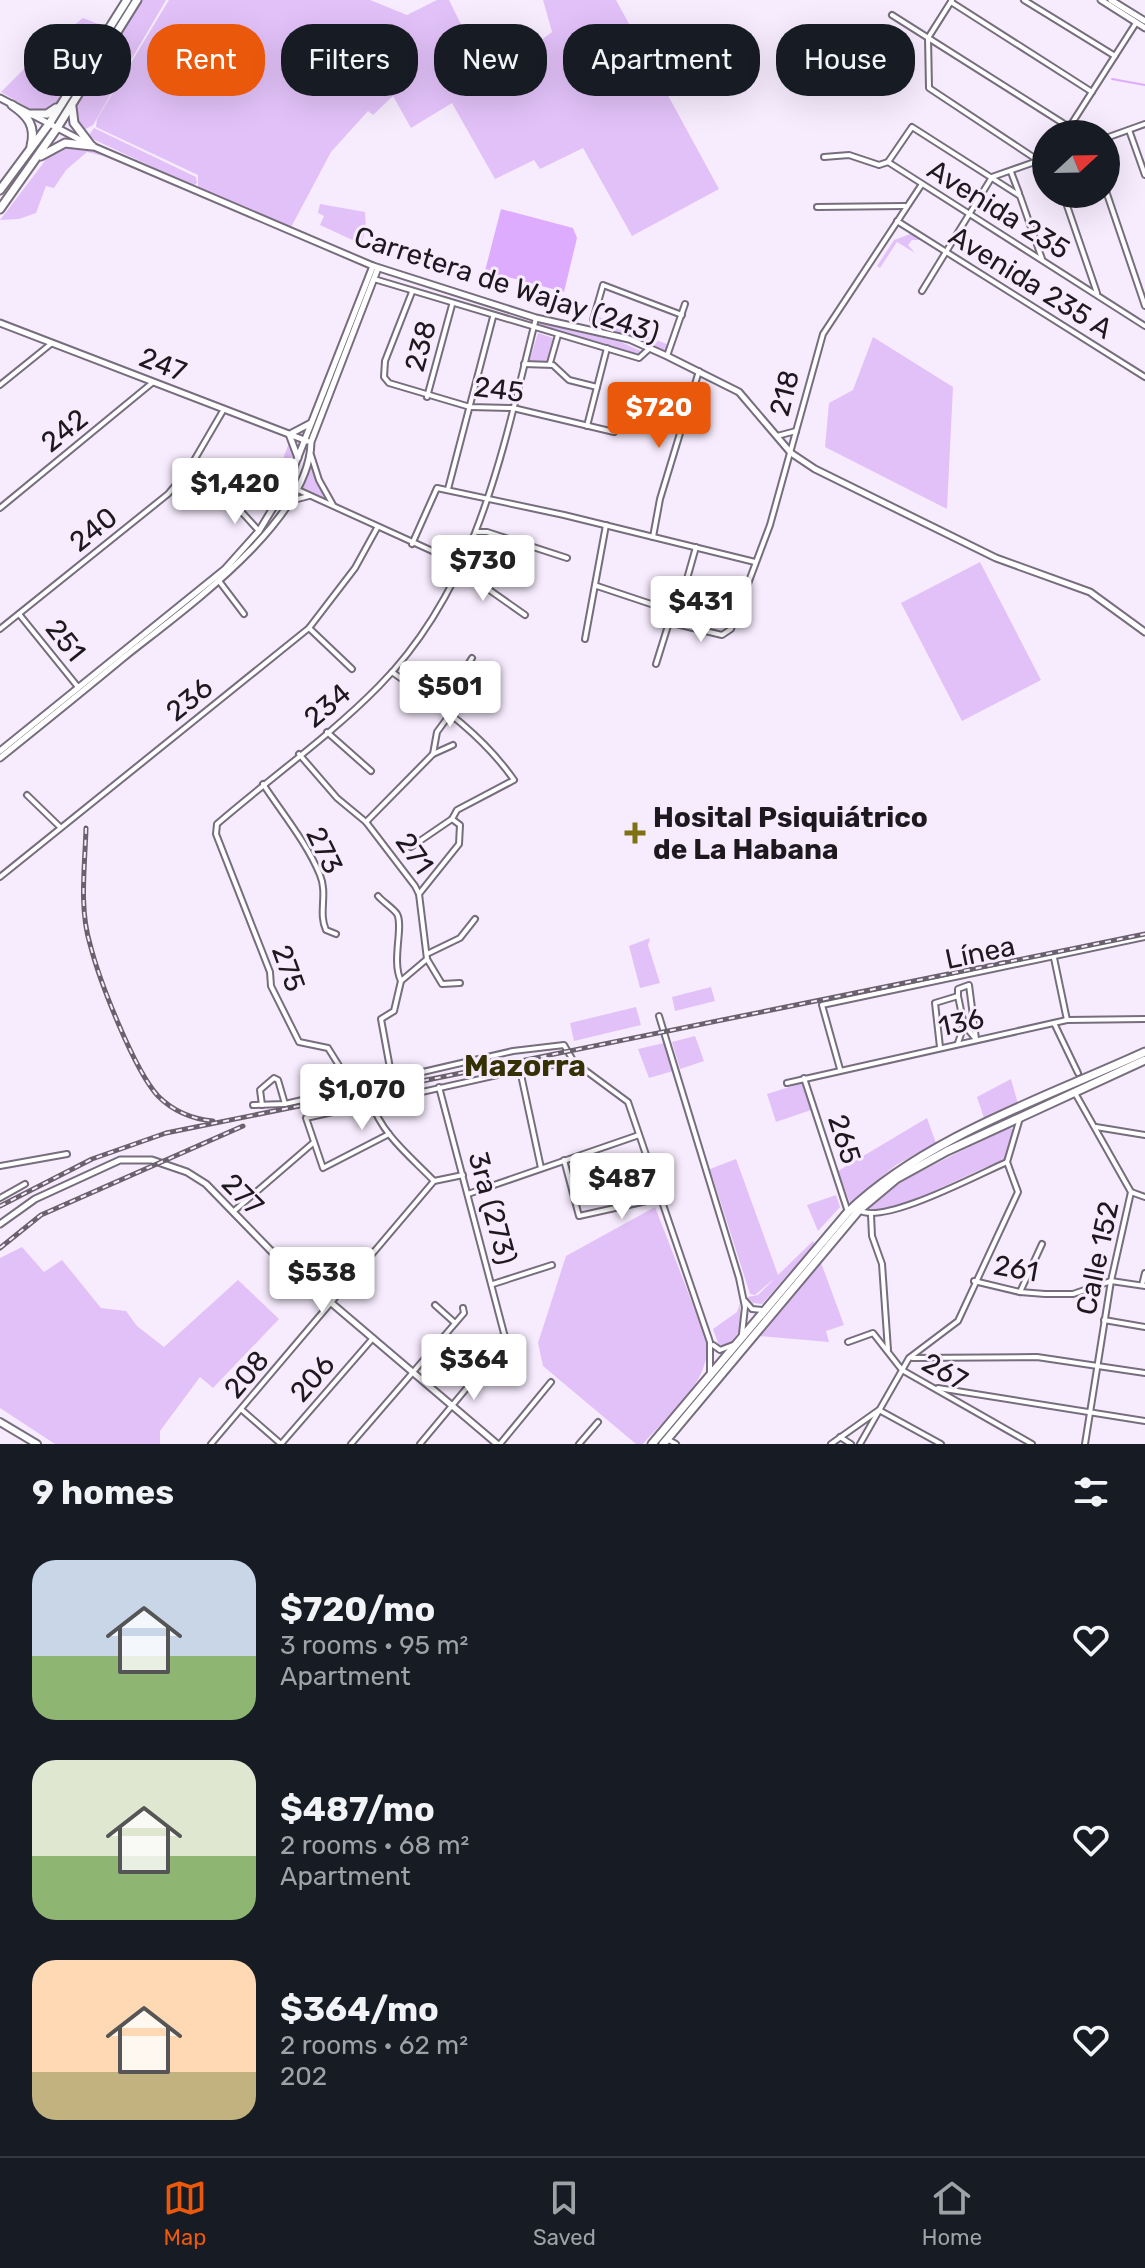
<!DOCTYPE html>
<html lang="en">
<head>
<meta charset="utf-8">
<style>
	:root { --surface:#171b24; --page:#242831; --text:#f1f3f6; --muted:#9ea1a6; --line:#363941; --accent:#ea580c }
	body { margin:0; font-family:Rubik,sans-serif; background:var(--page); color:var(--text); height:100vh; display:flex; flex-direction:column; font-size:30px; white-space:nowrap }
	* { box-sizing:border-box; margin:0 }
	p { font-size:26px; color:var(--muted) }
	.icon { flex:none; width:44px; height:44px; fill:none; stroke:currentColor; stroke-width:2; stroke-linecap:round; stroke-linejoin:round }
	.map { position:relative; height:1444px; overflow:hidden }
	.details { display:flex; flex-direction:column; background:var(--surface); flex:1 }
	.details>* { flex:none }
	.banner { position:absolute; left:24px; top:24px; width:1098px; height:72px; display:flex; gap:16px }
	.needle { width:52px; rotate:68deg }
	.buttons { position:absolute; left:1032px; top:120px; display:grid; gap:16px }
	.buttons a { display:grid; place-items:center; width:88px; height:88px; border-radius:50%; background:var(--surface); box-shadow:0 8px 32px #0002; font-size:40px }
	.price { position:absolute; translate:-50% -68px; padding:0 18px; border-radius:8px; background:#fff; color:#222; font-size:26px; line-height:52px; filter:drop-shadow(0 2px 4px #0008) }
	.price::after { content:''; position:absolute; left:50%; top:48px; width:24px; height:18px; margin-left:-12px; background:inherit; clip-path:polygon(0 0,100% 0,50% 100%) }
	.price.current { background:var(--accent); color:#fff }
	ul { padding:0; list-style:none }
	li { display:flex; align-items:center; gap:24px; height:200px; padding:0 32px }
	li span { display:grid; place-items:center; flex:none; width:224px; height:160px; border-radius:24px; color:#555 }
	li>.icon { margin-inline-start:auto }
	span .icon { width:96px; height:96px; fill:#fffc; stroke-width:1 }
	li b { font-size:34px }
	h2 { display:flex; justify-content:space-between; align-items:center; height:96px; padding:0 32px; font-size:34px }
	.chip { padding:0 28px; border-radius:32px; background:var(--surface); box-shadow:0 8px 32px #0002; font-size:28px; line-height:72px }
	.chip.current { background:var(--accent); color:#fff }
	.dock { display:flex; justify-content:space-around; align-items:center; height:112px; border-top:2px solid var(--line); background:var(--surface); font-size:22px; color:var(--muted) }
	.dock a { display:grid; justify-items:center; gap:4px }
	.dock .current { color:var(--accent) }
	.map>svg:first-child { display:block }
</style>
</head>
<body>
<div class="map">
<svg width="1145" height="1444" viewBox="0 0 1145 1444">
	<rect width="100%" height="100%" fill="#f7ecfe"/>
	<g fill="#e2c1f8">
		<polygon points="141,0 166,0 93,125 82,131 74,111 76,102"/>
		<polygon points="169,0 370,0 407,15 437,0 449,0 485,73 515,59 552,32 543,0 616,0 719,189 632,236 583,148 540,169 534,160 495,179 452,103 411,128 393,96 373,115 368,111 331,152 288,233 198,192 198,175 96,127 97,119"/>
		<polygon points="83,18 106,27 52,109 32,110 1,92 31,62 42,70 54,59 47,47"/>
		<polygon points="94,128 196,177 197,183 193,186 95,140 89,135"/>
		<polygon points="66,145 86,147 103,156 87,152 66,170 54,188 46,186 36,213 19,219 0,220 51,153"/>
		<polygon points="320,204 365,212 366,229 361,244 320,225 324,216 318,213"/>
		<polygon points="910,234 920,240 912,240 908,245 915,253 897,242 880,268 877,266 894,240"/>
		<polygon points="599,317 669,345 667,353 627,334 602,329"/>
		<polygon points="540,323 621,342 643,352 642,355 539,328"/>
		<polygon points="538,333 553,338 547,361 529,362"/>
		<polygon points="873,337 953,387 947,509 825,447 829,403 853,390"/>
		<polygon points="289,443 294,460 284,480 284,456"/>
		<polygon points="310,466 326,499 301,487"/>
		<polygon points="980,562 1041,680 962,721 901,603"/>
		<polygon points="650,938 648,945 660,983 640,988 629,946"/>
		<polygon points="711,987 715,1001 675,1011 672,997"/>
		<polygon points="636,1007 641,1025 574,1041 570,1023"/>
		<polygon points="695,1036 704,1061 680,1069 672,1042"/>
		<polygon points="664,1043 673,1071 649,1078 638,1049"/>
		<polygon points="1011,1079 1018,1104 984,1118 977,1097"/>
		<polygon points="802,1083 811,1110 776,1122 767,1094"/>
		<polygon points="927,1118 936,1143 896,1165 850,1203 838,1171"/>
		<polygon points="1008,1127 1015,1131 1006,1158 892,1210 868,1213 865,1210 900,1182"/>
		<polygon points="736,1159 778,1275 813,1241 815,1244 762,1304 753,1303 747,1297 758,1295 775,1278 755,1295 750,1294 710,1169"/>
		<polygon points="836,1195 840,1207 818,1231 807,1205"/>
		<path d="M655 1207 707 1341C711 1383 669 1414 643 1444H636L543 1366 538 1343 566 1256Z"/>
		<polygon points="22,1247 44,1272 62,1260 101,1308 126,1311 137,1326 164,1347 238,1280 279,1319 213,1388 200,1377 160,1431 160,1444 55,1444 0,1408 0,1258"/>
		<polygon points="820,1260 844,1325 826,1331 829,1342 758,1336"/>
		<polygon points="740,1303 740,1330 731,1343 719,1346 713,1329 737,1312"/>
	</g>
	<polygon fill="#deacfe" points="501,209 573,228 577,238 564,292 485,271"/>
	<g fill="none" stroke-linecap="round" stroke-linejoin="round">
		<polyline stroke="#deacfe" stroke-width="2" points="1112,79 1145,85"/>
		<defs>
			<g id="minor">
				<polyline points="952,0 928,38 929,88 1039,161"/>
				<polyline points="1024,0 1115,56"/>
				<polyline points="951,2 1092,92"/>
				<polyline points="892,15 1069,127"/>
				<polyline points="1129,130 1145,175"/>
				<polyline points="1065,134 1136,23"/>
				<polyline points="1106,138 1145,124"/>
				<polyline points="824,157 849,155 879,165 888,162 1145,326"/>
				<polyline points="888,162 912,127 1020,196 1042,259"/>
				<polyline points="1011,172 1019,193"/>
				<polyline points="1106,191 1145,306"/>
				<polyline points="1063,194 1097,293"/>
				<polyline points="817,207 905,206"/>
				<polyline points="897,221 1145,377"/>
				<polyline points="374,279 639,358 650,348"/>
				<polyline points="922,291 992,177 1046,158"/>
				<polyline points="412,292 385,361 384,377 389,383 470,407 513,408 614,432"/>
				<polyline points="600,331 593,320 603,285 682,315"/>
				<polyline points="667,356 685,304"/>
				<polyline points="550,363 558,335"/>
				<polyline points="524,364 553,365 569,380 597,387"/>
				<polyline points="0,385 52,343"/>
				<polyline points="427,397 452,305"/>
				<polyline points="587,426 607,348"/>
				<polyline points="777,436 796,431"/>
				<polyline points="311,455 319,480 333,505"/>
				<polyline points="287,485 450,559 456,577"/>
				<polyline points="448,489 493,317"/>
				<polyline points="228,497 259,531"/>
				<polyline points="290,501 309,496"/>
				<polyline points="0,508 152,383"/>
				<polyline points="477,532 487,532 567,558"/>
				<polyline points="653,537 660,499 699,371"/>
				<polyline points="412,544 437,488 564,515 755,562"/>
				<polyline points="450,559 468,548"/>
				<polyline points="462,565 471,577 525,615"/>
				<polyline points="219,581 244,614"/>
				<polyline points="597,586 669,610 671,616 656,664"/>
				<polyline points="683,593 696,547"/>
				<polyline points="19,614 78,687"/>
				<polyline points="668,622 722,635 731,629 770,525 823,334 922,184"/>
				<polyline points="309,628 352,669"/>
				<polyline points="0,629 168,494 189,469 224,409"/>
				<polyline points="585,639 606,525"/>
				<path d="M392 672C439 705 481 733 514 780L457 810 452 819 411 847"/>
				<polyline points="441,706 472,658"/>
				<polyline points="327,732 371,771"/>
				<polyline points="299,754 337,798 366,822 415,886 419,894 427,959 442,984 460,983"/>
				<polyline points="433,754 453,745"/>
				<path d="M263 784C282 813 307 843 320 875 328 894 318 913 326 930L336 934"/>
				<polyline points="27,795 60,827"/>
				<polyline points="366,822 433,754 437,732 451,713"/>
				<polyline points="0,877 309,628 355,568 377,528"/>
				<polyline points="419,894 459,844 460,825 452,819"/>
				<path d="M378 896C383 902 393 908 397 914 404 926 391 961 401 981"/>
				<polyline points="427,954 460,938 475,919"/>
				<polyline points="1054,958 1067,1020"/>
				<polyline points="958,996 964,1025"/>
				<polyline points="659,1016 739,1278 745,1307 742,1334"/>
				<polyline points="1054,1023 1078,1073"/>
				<polyline points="958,1043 964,1025 974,1037"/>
				<polyline points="940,1047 935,1003 958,996 958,989 969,985 976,1039"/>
				<polyline points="574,1062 628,1102 710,1342 710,1373"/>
				<polyline points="840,1069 822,1005 1145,937"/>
				<polyline points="520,1070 541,1168"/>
				<polyline points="804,1078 848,1212"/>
				<polyline points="392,1079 381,1019 394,1011 401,981 427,959"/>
				<polyline points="787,1083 1067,1020 1145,1019"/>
				<path d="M353 1088 328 1048 299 1042 271 986 270 972 216 834 217 824C270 778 330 736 379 686 478 586 503 449 536 318"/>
				<polyline points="1075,1093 1131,1192 1111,1281 1085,1444"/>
				<path d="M371 1101C381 1134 411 1157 434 1181L463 1175"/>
				<polyline points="253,1105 285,1104 513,1051 564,1045 574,1062"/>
				<polyline points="262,1105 260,1090 274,1078 278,1080 285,1104"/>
				<polyline points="1096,1127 1145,1135"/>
				<polyline points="389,1134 323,1168 306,1118 520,1070 574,1062"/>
				<polyline points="564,1160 579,1216 660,1198"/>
				<polyline points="0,1166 67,1154"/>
				<polyline points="1131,1192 1145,1197"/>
				<polyline points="468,1194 639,1135"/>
				<polyline points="0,1198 25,1184"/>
				<path d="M859 1210C882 1226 979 1174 1007 1162"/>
				<polyline points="234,1211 313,1143"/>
				<polyline points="871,1215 872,1236 882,1264 888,1350"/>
				<polyline points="974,1281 1020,1292 1045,1294 1073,1294 1111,1281 1145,1286"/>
				<polyline points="493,1284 552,1265"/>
				<polyline points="1142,1285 1145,1273"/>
				<polyline points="1020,1292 1042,1244"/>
				<polyline points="745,1301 752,1309 762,1310"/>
				<polyline points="435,1305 455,1323"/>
				<polyline points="1104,1320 1145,1327"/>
				<polyline points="848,1342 873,1333 902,1370 1032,1444"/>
				<polyline points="713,1345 720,1350 733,1345"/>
				<polyline points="912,1358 1037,1357 1145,1373"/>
				<polyline points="938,1388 1145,1421"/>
				<polyline points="242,1410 281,1444"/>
				<polyline points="840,1437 851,1444"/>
				<polyline points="667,1439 676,1444"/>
				<polyline points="211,1444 434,1181"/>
				<polyline points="281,1444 373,1338"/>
				<polyline points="351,1444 464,1313 463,1308"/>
				<polyline points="420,1444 506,1341 439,1087"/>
				<polyline points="500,1444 551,1382"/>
				<polyline points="579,1444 598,1422"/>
				<polyline points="831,1444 879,1410 941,1444"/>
				<polyline points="860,1444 909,1358 958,1321 1018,1192 1007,1162 1020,1118"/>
			</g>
			<g id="tertiary">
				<polyline points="1101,0 1145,28"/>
				<polyline points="1111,0 1145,21"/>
				<polyline points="0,323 307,441"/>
				<polyline points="292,433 311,423"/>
				<polyline points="289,434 298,458"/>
				<polyline points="0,751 225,569 259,531 287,485 373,266"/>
				<path d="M0 758C41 725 82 692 123 658 180 612 310 522 311 442L378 268"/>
				<polyline points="0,1224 35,1199 120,1160 152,1160 187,1172 206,1184 275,1255 497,1444"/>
			</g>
			<polyline id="secondary" points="0,98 92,146 373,266 536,318 629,339 667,356 739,392 791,453 815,469 996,558 1090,592 1145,632"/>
			<polyline id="primary" points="0,1422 37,1444"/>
			<g id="trunk">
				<path d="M12 105C28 116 36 126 31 146"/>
				<polyline points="72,107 74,123 90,144"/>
				<polyline points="31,114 47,114 56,108"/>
				<polyline points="41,156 65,143 92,146"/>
				<polyline points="0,190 49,124 127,0"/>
				<polyline points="0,209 57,128 137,0"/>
				<path d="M652 1444 848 1212C926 1137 1047 1097 1145 1052"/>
				<polyline points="663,1444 859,1210 896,1179 947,1151 1145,1060"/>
			</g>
		</defs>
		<use href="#minor" stroke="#766d7d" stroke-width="8"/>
		<use href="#tertiary" stroke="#766d7d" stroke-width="9"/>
		<use href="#secondary" stroke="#766d7d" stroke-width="9"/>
		<use href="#primary" stroke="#766d7d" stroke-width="10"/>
		<use href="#trunk" stroke="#766d7d" stroke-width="11"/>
		<use href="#minor" stroke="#fff" stroke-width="4"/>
		<use href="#tertiary" stroke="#fff" stroke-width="5"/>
		<use href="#secondary" stroke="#fff" stroke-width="5"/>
		<use href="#primary" stroke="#fff" stroke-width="6"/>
		<use href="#trunk" stroke="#fff" stroke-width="7"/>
		<defs>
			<g id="rail">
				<path d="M86 828C85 865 79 908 90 944 99 980 134 1070 158 1096 173 1111 192 1119 213 1121"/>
				<polyline points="0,1206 92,1159 166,1133 1145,934"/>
				<polyline points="0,1248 41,1215 243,1126"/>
			</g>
		</defs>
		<use href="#rail" stroke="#69626d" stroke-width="5"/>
		<use href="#rail" stroke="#f7ecfe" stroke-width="2" stroke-dasharray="6" stroke-linecap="butt"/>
	</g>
	<path fill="#7d7111" stroke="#f7ecfe" stroke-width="3" d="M631 821h8v8h8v8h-8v8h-8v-8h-8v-8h8z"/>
	<g text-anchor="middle" stroke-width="6" stroke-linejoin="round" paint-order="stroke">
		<g font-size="28" fill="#1d191f" stroke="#f7ecfe">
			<text transform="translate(999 209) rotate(32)" y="10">Avenida 235</text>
			<text transform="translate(1031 282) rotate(32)" y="10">Avenida 235 A</text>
			<text transform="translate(507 284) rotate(18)" y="10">Carretera de Wajay (243)</text>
			<text transform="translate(420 346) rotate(-75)" y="10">238</text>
			<text transform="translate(163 364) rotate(21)" y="10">247</text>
			<text transform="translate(499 389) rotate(7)" y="10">245</text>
			<text transform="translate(784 393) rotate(-76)" y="10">218</text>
			<text transform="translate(64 430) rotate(-39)" y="10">242</text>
			<text transform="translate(93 529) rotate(-39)" y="10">240</text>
			<text transform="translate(66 640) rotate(51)" y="10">251</text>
			<text transform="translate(189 699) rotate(-39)" y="10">236</text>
			<text transform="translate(327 705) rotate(-40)" y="10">234</text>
			<text transform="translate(325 850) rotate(64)" y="10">273</text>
			<text transform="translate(415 853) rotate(55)" y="10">271</text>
			<text transform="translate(980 952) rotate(-12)" y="10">Línea</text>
			<text transform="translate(289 968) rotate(70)" y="10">275</text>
			<text transform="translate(961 1022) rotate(-12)" y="10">136</text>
			<text transform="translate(845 1139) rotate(72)" y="10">265</text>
			<text transform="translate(243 1194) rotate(45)" y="10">277</text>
			<text transform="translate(493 1208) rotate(75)" y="10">3ra (273)</text>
			<text transform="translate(1097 1258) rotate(-78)" y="10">Calle 152</text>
			<text transform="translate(1016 1268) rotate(10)" y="10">261</text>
			<text transform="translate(945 1371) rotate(29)" y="10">267</text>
			<text transform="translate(246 1374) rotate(-50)" y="10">208</text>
			<text transform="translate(312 1378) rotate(-49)" y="10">206</text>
		</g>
		<g font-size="28" font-weight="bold" fill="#1d191f" stroke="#f7ecfe" text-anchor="start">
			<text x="653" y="827">Hosital Psiquiátrico<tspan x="653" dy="32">de La Habana</tspan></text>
		</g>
		<g font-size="30" font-weight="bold" fill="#363005" stroke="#f7ecfe">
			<text x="525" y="1076">Mazorra</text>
		</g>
	</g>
</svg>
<div class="buttons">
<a><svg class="needle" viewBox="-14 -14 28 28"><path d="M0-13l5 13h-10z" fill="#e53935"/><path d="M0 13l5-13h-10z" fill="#9ea1a6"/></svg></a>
</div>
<b class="price current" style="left:659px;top:450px">$720</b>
<b class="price" style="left:235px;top:526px">$1,420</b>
<b class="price" style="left:483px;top:603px">$730</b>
<b class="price" style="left:701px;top:644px">$431</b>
<b class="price" style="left:450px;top:729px">$501</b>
<b class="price" style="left:362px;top:1132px">$1,070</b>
<b class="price" style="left:622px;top:1221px">$487</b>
<b class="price" style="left:322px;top:1315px">$538</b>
<b class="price" style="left:474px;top:1402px">$364</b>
<div class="banner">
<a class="chip">Buy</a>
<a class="chip current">Rent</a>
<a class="chip">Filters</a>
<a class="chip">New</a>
<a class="chip">Apartment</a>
<a class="chip">House</a>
</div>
</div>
<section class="details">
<h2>9 homes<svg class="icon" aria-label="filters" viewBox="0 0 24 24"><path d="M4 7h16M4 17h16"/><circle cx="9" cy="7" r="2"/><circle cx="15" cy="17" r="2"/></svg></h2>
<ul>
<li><span style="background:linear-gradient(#c9d6e8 60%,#8fb573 0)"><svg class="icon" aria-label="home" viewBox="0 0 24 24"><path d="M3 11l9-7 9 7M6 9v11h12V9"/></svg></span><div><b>$720/mo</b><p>3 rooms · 95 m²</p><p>Apartment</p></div><svg class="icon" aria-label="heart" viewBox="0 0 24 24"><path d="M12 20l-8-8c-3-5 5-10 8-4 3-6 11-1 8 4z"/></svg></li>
<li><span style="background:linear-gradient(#dfe7d0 60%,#8fb573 0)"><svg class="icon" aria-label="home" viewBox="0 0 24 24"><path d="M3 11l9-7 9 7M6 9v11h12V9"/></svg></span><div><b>$487/mo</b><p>2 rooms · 68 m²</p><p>Apartment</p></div><svg class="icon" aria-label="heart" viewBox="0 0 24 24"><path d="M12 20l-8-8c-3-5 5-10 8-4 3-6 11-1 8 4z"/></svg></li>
<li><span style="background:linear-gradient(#ffd9b3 70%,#c2b280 0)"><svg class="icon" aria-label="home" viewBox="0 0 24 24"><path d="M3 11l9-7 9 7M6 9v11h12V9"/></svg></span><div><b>$364/mo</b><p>2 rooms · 62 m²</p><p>202</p></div><svg class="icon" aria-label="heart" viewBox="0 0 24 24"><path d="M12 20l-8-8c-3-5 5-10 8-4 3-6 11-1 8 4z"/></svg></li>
</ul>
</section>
<nav class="dock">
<a class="current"><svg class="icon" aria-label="map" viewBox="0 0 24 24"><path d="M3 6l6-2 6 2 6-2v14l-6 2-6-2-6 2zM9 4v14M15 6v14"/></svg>Map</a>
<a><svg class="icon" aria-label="saved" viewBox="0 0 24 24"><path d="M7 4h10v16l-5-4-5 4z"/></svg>Saved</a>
<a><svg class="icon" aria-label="home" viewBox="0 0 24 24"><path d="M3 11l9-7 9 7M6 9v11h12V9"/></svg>Home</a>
</nav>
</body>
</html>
